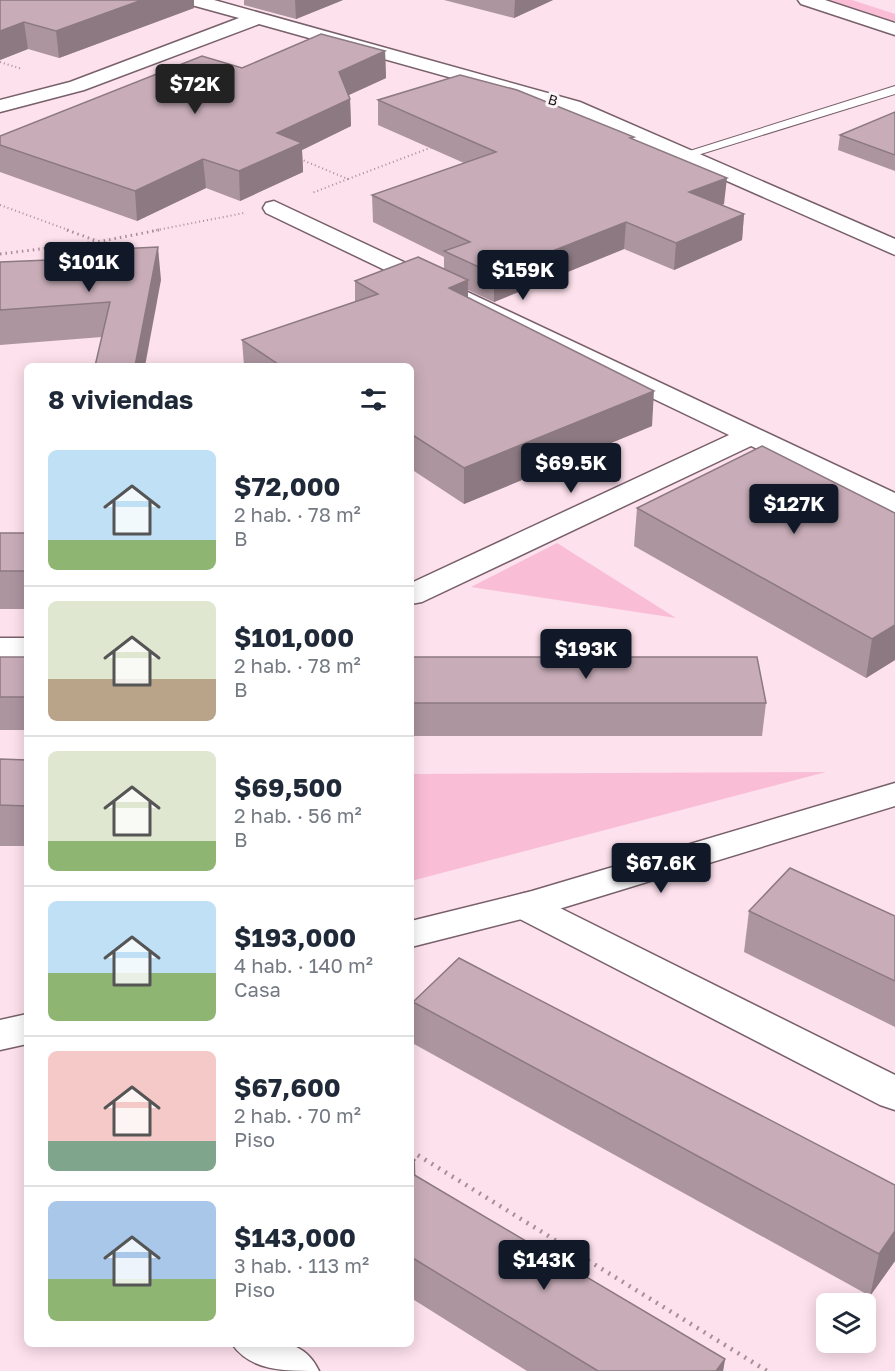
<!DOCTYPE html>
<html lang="es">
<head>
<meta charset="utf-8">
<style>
	:root { --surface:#fff; --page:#f2f2f3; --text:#1f2937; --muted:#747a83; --line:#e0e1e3; --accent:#111827 }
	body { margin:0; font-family:"Golos Text",sans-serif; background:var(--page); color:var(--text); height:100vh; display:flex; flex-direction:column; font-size:22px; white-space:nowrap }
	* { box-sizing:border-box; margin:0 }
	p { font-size:20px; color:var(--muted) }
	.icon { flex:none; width:33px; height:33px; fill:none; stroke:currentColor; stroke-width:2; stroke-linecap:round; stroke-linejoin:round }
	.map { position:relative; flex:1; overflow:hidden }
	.panel { position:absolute; left:24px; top:363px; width:390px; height:984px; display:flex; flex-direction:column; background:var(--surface); border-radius:9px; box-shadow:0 3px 15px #0003 }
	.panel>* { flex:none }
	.controls { position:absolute; left:816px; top:1293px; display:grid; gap:12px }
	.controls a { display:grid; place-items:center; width:60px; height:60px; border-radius:9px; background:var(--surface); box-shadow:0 3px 15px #0003; font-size:30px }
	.price { position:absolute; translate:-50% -51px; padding:0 14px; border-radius:6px; background:var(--accent); color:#fff; font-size:20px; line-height:39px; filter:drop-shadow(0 2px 3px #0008) }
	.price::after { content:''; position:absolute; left:50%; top:36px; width:18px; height:14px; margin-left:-9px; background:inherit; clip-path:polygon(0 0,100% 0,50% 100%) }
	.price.selected { background:#222; color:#fff }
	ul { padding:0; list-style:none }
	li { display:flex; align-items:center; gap:18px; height:150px; padding:0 24px }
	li+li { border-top:2px solid var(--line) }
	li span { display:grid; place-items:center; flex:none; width:168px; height:120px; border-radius:9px; color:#555 }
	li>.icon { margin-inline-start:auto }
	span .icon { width:72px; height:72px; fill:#fffc; stroke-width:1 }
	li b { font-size:26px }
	h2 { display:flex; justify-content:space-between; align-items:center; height:72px; padding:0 24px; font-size:26px }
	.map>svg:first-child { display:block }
</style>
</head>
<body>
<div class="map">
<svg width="895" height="1371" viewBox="0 0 895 1371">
	<rect width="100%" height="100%" fill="#fde1ec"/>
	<g fill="#f9bed6">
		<polygon points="826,0 852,0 895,14 895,22"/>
		<polygon points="557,543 676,618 471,587"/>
		<polygon points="826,772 411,881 411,774"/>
	</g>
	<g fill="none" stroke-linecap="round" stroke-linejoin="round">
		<defs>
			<polygon id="service" points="895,86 895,94 688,158 683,159 677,155"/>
			<g id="minor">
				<polygon points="185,0 214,0 580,102 895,239 895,255 566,110 259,24 84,90 0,112 0,100 70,82 239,18 188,4"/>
				<polygon points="274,201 895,493 895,513 751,446 422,602 411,604 411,583 729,435 266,213 263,208 266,203"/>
				<rect x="0" y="638" width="27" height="20"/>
				<polygon points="525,893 538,897 895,1075 895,1110 880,1105 512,915 506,906 512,897"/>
				<path d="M232 1344C268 1344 301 1333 319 1371 283 1371 251 1371 232 1344Z"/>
			</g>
			<g id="tertiary">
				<polygon points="895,783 895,806 549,912 411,947 411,921 532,891"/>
				<polygon points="27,1014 27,1044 0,1050 0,1020"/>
			</g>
			<polygon id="primary" points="798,0 825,0 895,23 895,35 801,4"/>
		</defs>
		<use href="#service" stroke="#78606a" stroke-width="2"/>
		<use href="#minor" stroke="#78606a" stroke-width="3"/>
		<use href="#tertiary" stroke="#78606a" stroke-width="3"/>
		<use href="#primary" stroke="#78606a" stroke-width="3"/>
		<g stroke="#a59098" stroke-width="2" stroke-dasharray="1 3" stroke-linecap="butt">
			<polyline points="0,62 22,69"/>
			<polyline points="300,159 348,179 312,193"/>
			<polyline points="348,179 435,146"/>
			<polyline points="0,205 71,231"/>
			<polyline points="152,231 244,213"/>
		</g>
		<g stroke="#a59098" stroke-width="3" stroke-dasharray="1.5 4" stroke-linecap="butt">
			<polyline points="67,230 97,241"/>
			<polyline points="0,254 97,242 159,230"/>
		</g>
		<polyline stroke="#a59098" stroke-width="4.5" stroke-dasharray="2 6" stroke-linecap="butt" points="411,1151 767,1371"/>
		<use href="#service" fill="#fff" fill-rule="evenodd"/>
		<use href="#minor" fill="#fff" fill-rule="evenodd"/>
		<use href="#tertiary" fill="#fff" fill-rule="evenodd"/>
		<use href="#primary" fill="#fff" fill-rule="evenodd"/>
	</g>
	<g fill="#ac959e">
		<polygon points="0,0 194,0 194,8 59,58 28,49 0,60"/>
		<polygon points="244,0 343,0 296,19 244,5"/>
		<polygon points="444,0 553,0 514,18"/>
		<polygon points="385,51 386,78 349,95 350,99 351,126 302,150 303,172 240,201 206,188 137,221 0,172 0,136 242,68"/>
		<polygon points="378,100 634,139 724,204 722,205 744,214 742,240 674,270 624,249 494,302 468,290 468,298 652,426 464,504 411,469 411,366 244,366 242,340 355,302 355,281 444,269 444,257 373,222 372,195 464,163 378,125"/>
		<polygon points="895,112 895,171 838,150 840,135"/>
		<polygon points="0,262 161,280 102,337 0,345"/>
		<polygon points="637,508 895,513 895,660 866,678 634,546"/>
		<rect x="0" y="533" width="27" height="76"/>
		<rect x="0" y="657" width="27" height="73"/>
		<polygon points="411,657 766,703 762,736 411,736"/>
		<polygon points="0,759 27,760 27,846 0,846"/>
		<polygon points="749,911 895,916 895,1027 744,952"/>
		<polygon points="413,1002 895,1185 895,1261 870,1296 414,1044"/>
		<polygon points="411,1157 415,1176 725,1359 723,1371 527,1371 411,1298"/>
	</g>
	<g fill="#8c7981">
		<polygon points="142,0 194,0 194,8 59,58 56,31"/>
		<polygon points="295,0 343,0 296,19"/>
		<polygon points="515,0 553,0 514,18"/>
		<polygon points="24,22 28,49 0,60 0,31"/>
		<polygon points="385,51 386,78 340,99 339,72"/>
		<polygon points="350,99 351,126 302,150 303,172 240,201 239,171 277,133"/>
		<polygon points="203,159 206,188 137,221 135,191"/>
		<polygon points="727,178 724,204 687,219 689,192"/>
		<polygon points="744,214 742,240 674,270 676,243"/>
		<polygon points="626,222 624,249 494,302 494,274"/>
		<polygon points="158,247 161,280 145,366 135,366"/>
		<polygon points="468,280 468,312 449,288"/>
		<polygon points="654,391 652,426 464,504 464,468"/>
		<polygon points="895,625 895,660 866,678 872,639"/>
		<polygon points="415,1160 416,1202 411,1207 411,1164"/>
		<polygon points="895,1231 895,1261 870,1296 879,1254"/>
		<polygon points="725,1359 723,1371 716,1371"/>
	</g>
	<g fill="#c8adb8" stroke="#8c7981" stroke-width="1.5">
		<polygon points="0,0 142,0 56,31 24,22 0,31"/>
		<polygon points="321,34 385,51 339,72 350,99 277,133 302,143 239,171 203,159 135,191 0,145 0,136 202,56 242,68"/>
		<polygon points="460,75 517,90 634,137 630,138 727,178 689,192 744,214 676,243 626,222 494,274 444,251 470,242 372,195 496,152 378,100"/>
		<polygon points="895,112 895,155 840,135"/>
		<polygon points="158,247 135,366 95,366 110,302 0,310 0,262 73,259 73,251"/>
		<polygon points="418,257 468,280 449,288 654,391 464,468 411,434 411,366 281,366 242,340 378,294 355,281"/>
		<polygon points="762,446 895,513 895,625 872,639 637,508"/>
		<rect x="0" y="533" width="27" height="38"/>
		<rect x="0" y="657" width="27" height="40"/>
		<polygon points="411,657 757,657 766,703 411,703"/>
		<polygon points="0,759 27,760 27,806 0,805"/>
		<polygon points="790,868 895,916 895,981 749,911"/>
		<polygon points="459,958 895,1185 895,1231 879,1254 413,1002"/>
		<polygon points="411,1157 415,1160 411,1164"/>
		<polygon points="411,1173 725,1359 716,1371 598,1371 411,1257"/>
	</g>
	<g text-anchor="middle" stroke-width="6" stroke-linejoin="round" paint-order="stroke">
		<g font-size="14" fill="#22181c" stroke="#fbf5f7">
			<text transform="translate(553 100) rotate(16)" y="5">B</text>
		</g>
	</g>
</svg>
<div class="controls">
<a><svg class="icon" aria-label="layers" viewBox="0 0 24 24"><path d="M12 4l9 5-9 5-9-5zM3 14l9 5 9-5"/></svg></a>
</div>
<b class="price selected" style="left:195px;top:115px">$72K</b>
<b class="price" style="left:89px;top:293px">$101K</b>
<b class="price" style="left:523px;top:301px">$159K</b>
<b class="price" style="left:571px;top:494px">$69.5K</b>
<b class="price" style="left:794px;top:535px">$127K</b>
<b class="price" style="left:586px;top:680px">$193K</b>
<b class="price" style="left:661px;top:894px">$67.6K</b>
<b class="price" style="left:544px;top:1291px">$143K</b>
<section class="panel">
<h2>8 viviendas<svg class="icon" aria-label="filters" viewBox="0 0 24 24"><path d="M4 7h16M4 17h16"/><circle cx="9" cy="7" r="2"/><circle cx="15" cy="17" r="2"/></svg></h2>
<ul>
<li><span style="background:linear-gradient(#bfe0f5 75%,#8fb573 0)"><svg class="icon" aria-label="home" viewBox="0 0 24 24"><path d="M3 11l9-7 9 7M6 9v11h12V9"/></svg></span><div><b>$72,000</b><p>2 hab. · 78 m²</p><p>B</p></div></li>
<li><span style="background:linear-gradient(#dfe7d0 65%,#b9a48a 0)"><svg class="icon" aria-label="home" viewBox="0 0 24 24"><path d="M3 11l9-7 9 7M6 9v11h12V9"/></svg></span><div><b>$101,000</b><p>2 hab. · 78 m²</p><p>B</p></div></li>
<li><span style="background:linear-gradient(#dfe7d0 75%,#8fb573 0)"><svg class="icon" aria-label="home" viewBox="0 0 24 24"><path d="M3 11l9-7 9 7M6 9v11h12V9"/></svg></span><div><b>$69,500</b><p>2 hab. · 56 m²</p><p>B</p></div></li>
<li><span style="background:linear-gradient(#bfe0f5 60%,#8fb573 0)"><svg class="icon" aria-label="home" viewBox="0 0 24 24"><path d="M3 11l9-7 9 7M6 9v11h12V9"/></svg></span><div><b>$193,000</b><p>4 hab. · 140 m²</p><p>Casa</p></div></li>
<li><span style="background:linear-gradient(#f6c9c9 75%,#7fa58c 0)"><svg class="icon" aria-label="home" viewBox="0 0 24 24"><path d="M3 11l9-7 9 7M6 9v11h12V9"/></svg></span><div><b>$67,600</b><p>2 hab. · 70 m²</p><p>Piso</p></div></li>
<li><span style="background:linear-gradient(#a9c7e8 65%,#8fb573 0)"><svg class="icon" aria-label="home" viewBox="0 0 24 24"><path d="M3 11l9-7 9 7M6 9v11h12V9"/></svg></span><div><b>$143,000</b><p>3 hab. · 113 m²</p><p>Piso</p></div></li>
</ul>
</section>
</div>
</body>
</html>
